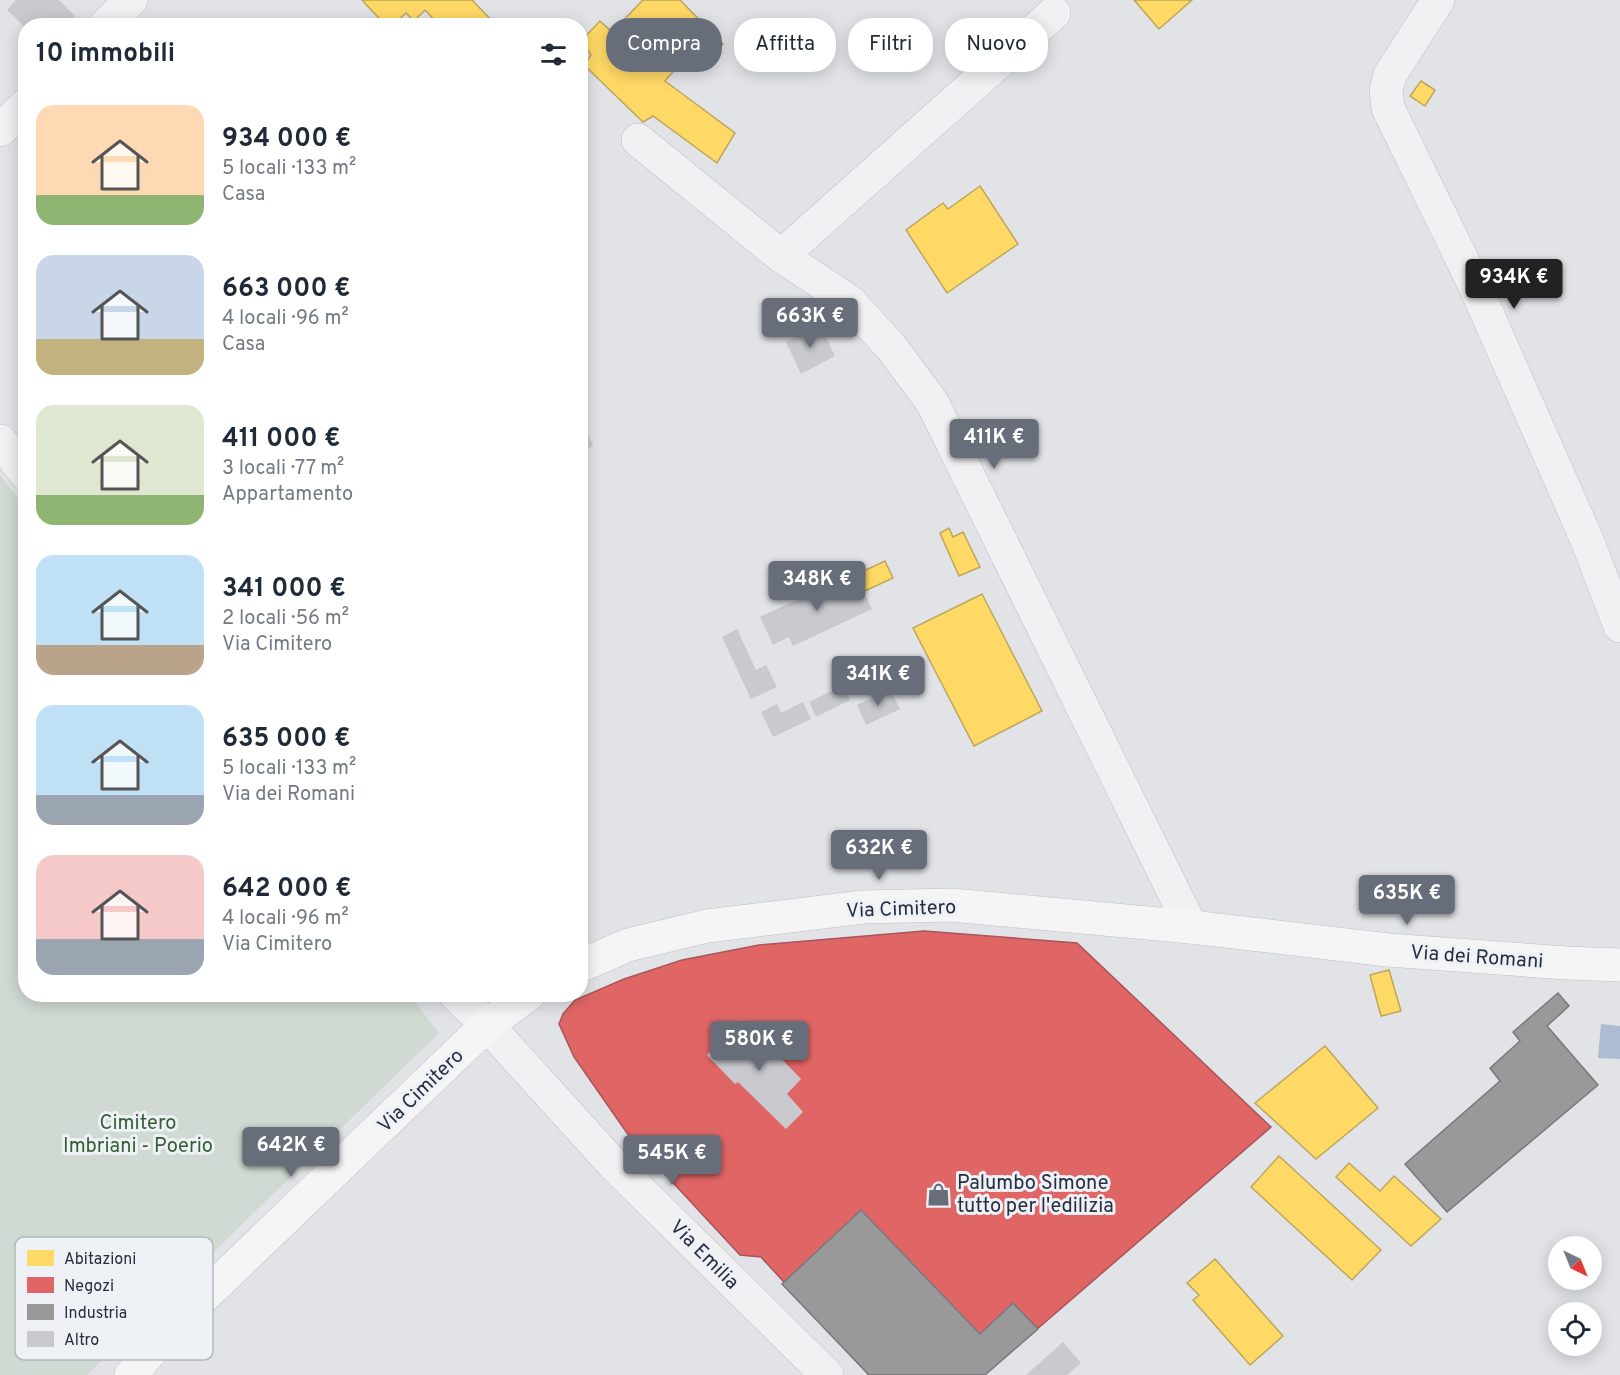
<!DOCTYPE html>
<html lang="it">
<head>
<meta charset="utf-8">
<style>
	:root { --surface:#fff; --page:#f6f6f7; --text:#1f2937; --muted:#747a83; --accent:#686d7a }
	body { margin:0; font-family:Overpass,sans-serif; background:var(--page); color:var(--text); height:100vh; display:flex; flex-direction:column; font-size:22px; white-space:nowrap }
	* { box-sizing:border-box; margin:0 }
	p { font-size:20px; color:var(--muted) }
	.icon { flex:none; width:33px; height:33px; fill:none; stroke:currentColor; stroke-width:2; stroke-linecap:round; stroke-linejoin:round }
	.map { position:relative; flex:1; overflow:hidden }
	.drawer { position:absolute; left:18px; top:18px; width:570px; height:984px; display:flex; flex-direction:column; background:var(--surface); border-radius:24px; box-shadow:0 3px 15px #0003 }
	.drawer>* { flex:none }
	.banner { position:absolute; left:606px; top:18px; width:570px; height:54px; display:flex; gap:12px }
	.needle { width:39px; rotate:137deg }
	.buttons { position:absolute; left:1548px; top:1236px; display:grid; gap:12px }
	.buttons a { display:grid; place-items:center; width:54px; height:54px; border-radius:50%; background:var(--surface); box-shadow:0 3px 15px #0003; font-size:30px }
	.price { position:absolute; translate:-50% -51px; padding:0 14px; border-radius:6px; background:var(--accent); color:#fff; font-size:20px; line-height:39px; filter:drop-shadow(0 2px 3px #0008) }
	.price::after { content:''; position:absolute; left:50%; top:36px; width:18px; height:14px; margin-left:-9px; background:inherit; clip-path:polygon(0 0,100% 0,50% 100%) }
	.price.active { background:#222; color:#fff }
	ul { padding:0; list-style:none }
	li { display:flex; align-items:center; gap:18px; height:150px; padding:0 18px }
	li span { display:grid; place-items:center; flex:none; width:168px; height:120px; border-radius:18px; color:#555 }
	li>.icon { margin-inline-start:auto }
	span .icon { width:72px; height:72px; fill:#fffc; stroke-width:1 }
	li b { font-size:26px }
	h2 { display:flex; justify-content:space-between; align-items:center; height:72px; padding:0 18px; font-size:26px }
	.pill { padding:0 21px; border-radius:24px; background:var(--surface); box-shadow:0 3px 15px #0003; font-size:21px; line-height:54px }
	.pill.active { background:var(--accent); color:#fff }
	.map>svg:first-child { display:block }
</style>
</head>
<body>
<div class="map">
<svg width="1620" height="1375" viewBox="0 0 1620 1375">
	<rect width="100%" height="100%" fill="#e1e3e7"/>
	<polygon fill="#d0dad2" points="0,475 25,507 26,994 409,995 439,1033 87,1375 0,1375"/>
	<polygon fill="#aebcd3" points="1601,1024 1620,1026 1620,1059 1598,1058"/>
	<g fill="#ffd966" stroke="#bea65b" stroke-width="1.5">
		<polygon points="362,0 472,0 497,26 440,26 425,10 414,21 406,13 392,26 386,26"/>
		<polygon points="643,0 680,0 723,44 699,69 686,57 665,81 735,133 717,163 653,116 643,122 584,65 591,55 581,41 600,21 612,32"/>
		<polygon points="1134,0 1192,0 1159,29"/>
		<polygon points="1421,81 1435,90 1425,106 1410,96"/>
		<polygon points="980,186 1018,244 947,293 906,230 943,203 948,209"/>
		<polygon points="949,528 953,537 963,532 980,567 959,576 940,533"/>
		<polygon points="885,561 893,578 865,591 857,574"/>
		<polygon points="982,594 1042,711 974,746 913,628"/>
		<polygon points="1389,970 1401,1011 1381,1016 1370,975"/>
		<polygon points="1325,1046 1378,1108 1316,1159 1255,1103"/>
		<polygon points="1279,1156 1381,1250 1352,1280 1251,1187"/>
		<polygon points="1349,1163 1380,1191 1394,1176 1441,1219 1411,1246 1336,1177"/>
		<polygon points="1215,1259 1283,1336 1250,1365 1193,1300 1199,1295 1187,1283"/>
	</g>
	<polygon fill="#e06666" stroke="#a8555b" stroke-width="1.5" points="924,931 1077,943 1271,1127 984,1375 869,1375 761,1257 740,1255 627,1133 574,1057 559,1024 563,1014 575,1000 624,979 682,960 759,945"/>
	<g fill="#999" stroke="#77797e" stroke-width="1.5">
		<polygon points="1558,993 1569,1006 1547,1026 1598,1085 1447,1212 1405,1164 1500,1081 1490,1068 1520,1041 1513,1032"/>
		<polygon points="861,1210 980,1334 1013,1303 1038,1329 985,1375 869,1375 782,1284"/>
	</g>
	<g fill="#c8cacf">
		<polygon points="16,0 59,0 75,16 66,26 26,26 26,28 7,10"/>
		<polygon points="820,325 835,356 801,374 786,342"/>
		<polygon points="583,423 593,446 580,452 580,424"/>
		<polygon points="855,573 872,609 793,646 789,637 773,645 760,617"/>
		<polygon points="737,629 756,670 766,665 777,687 751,699 722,637"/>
		<polygon points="843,685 850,700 816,717 809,702"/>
		<polygon points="890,689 900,709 866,725 857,705"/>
		<polygon points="803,702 811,719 773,737 761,712 777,704 781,713"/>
		<polygon points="744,1020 801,1079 787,1094 803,1112 786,1129 738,1082 735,1084 707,1055"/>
		<polygon points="1063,1342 1081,1363 1067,1375 1026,1375"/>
	</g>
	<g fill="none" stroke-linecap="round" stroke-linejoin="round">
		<defs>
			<g id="minor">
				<polyline points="1438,0 1390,75 1386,90 1388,108 1475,286 1587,540 1620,626"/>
				<polyline points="105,26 131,0"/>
				<polyline points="0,130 26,105"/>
				<polyline points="638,140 781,256 849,301 891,347 932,402 1191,927"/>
				<polyline points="781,256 1054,13"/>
				<polyline points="0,441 26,474"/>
				<polyline points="455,994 487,1025 613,1164 827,1375"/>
			</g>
			<g id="major">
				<polyline points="580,966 628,945 707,926 863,907 952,905 1191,927 1388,950 1566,963 1620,965"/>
				<polyline points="131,1375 164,1335 194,1306 487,1025 529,994"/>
			</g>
		</defs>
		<use href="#minor" stroke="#bec0c4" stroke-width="34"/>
		<use href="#major" stroke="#bdc0c5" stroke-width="34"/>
		<use href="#minor" stroke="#f1f1f3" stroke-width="33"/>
		<use href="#major" stroke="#f5f5f6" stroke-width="33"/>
	</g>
	<defs>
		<symbol id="shop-bare" viewBox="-9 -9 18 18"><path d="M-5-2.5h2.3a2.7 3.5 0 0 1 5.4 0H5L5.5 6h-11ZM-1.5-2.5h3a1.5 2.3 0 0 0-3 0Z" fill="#686d7a" stroke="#eef1f6" stroke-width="2.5" paint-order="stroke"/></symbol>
	</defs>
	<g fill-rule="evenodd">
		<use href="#shop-bare" x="922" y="1178" width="33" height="33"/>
	</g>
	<g text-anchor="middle" stroke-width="6" stroke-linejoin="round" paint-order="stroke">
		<g font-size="20" fill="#272e40" stroke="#eef1f6">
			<text transform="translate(901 908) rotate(-2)" y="7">Via Cimitero</text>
			<text transform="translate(1477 956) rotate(4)" y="7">Via dei Romani</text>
			<text transform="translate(420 1090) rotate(-44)" y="7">Via Cimitero</text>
			<text transform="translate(705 1254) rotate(45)" y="7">Via Emilia</text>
		</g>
		<g font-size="20" fill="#375d34" stroke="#eef1f6">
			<text x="138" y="1129">Cimitero<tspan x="138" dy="23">Imbriani - Poerio</tspan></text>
		</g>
		<g font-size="20" fill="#272e40" stroke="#eef1f6" text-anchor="start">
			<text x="957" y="1189">Palumbo Simone<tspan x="957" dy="23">tutto per l'edilizia</tspan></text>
		</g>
	</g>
	<rect x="15" y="1237" width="198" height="123" rx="9" fill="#eef1f6" stroke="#b2b6bf" stroke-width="1.5"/>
	<rect x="27" y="1250" width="27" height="16" fill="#ffd966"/>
	<rect x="27" y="1277" width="27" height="16" fill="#e06666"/>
	<rect x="27" y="1304" width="27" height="16" fill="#999"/>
	<rect x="27" y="1331" width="27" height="16" fill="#c8cacf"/>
	<g font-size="16" fill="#272e40">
		<text x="64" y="1264">Abitazioni</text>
		<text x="64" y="1291">Negozi</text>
		<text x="64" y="1318">Industria</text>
		<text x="64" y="1345">Altro</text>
	</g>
</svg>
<div class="buttons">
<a><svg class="needle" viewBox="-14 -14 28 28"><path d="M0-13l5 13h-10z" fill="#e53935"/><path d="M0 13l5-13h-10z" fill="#747a83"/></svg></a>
<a><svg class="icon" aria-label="locate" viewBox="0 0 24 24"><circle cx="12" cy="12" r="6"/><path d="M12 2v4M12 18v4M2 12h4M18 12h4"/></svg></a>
</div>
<b class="price active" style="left:1514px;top:310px">934K €</b>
<b class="price" style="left:810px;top:349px">663K €</b>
<b class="price" style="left:994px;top:470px">411K €</b>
<b class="price" style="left:817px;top:612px">348K €</b>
<b class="price" style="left:878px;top:707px">341K €</b>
<b class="price" style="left:879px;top:881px">632K €</b>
<b class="price" style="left:1407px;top:926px">635K €</b>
<b class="price" style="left:759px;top:1072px">580K €</b>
<b class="price" style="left:291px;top:1178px">642K €</b>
<b class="price" style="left:672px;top:1186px">545K €</b>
<div class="banner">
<a class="pill active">Compra</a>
<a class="pill">Affitta</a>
<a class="pill">Filtri</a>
<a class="pill">Nuovo</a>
</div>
<section class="drawer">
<h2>10 immobili<svg class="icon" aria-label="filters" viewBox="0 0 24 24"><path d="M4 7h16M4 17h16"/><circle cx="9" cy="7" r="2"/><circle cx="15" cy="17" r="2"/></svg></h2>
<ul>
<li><span style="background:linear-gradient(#ffd9b3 75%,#8fb573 0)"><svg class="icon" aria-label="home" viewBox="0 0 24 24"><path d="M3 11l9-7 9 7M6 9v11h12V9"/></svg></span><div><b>934 000 €</b><p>5 locali · 133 m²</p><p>Casa</p></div></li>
<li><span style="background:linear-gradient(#c9d6e8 70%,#c2b280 0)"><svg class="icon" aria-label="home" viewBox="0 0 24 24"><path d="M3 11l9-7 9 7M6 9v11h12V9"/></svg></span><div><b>663 000 €</b><p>4 locali · 96 m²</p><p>Casa</p></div></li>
<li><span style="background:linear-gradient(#dfe7d0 75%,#8fb573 0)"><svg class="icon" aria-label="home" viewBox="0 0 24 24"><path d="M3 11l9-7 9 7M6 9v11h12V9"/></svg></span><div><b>411 000 €</b><p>3 locali · 77 m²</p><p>Appartamento</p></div></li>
<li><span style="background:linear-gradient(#bfe0f5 75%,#b9a48a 0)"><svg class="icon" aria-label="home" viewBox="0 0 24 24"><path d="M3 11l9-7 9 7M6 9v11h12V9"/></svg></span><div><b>341 000 €</b><p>2 locali · 56 m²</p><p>Via Cimitero</p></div></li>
<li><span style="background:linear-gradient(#bfe0f5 75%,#9aa5b1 0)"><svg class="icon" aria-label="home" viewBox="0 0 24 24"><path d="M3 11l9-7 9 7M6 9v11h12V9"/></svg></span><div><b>635 000 €</b><p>5 locali · 133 m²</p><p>Via dei Romani</p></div></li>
<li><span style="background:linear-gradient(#f6c9c9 70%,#9aa5b1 0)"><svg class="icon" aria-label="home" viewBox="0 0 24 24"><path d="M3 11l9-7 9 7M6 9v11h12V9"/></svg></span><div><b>642 000 €</b><p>4 locali · 96 m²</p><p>Via Cimitero</p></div></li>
</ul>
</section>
</div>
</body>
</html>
